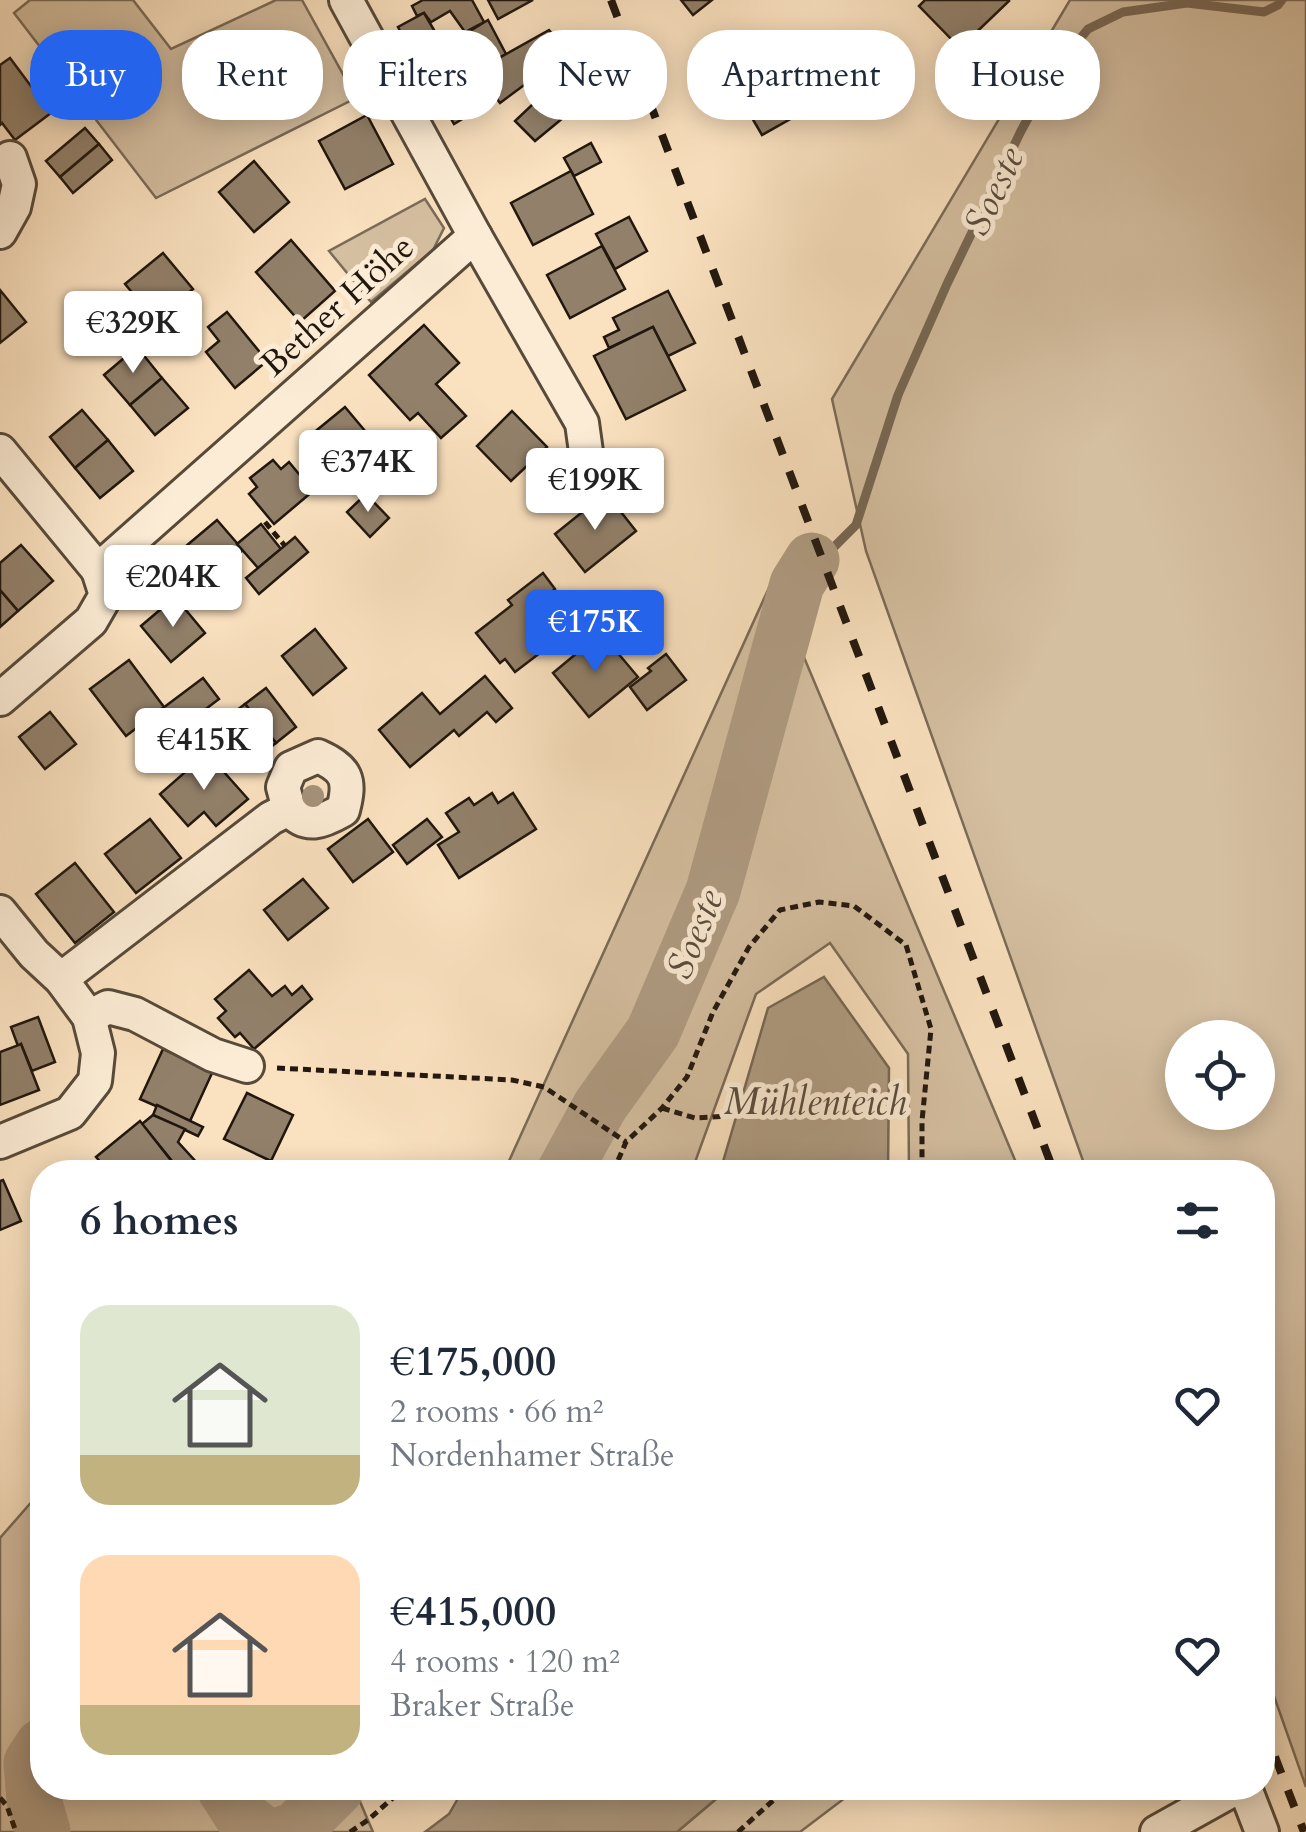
<!DOCTYPE html>
<html lang="en">
<head>
<meta charset="utf-8">
<style>
	:root { --surface:#fff; --page:#f2f2f3; --text:#1f2937; --muted:#747a83; --accent:#2563eb }
	body { margin:0; font-family:Cardo,serif; background:var(--page); color:var(--text); height:100vh; display:flex; flex-direction:column; font-size:38px; white-space:nowrap }
	* { box-sizing:border-box; margin:0 }
	p { font-size:32px; color:var(--muted) }
	.icon { flex:none; width:55px; height:55px; fill:none; stroke:currentColor; stroke-width:2; stroke-linecap:round; stroke-linejoin:round }
	.map { position:relative; flex:1; overflow:hidden }
	.side { position:absolute; left:30px; top:1160px; width:1245px; height:640px; display:flex; flex-direction:column; background:var(--surface); border-radius:40px; box-shadow:0 5px 25px #0003 }
	.side>* { flex:none }
	.banner { position:absolute; left:30px; top:30px; width:1248px; height:90px; display:flex; gap:20px }
	.controls { position:absolute; left:1165px; top:1020px; display:grid; gap:20px }
	.controls a { display:grid; place-items:center; width:110px; height:110px; border-radius:50%; background:var(--surface); box-shadow:0 5px 25px #0003; font-size:50px }
	.price { position:absolute; translate:-50% -85px; padding:0 22px; border-radius:10px; background:#fff; color:#222; font-size:32px; line-height:65px; filter:drop-shadow(0 2px 5px #0008) }
	.price::after { content:''; position:absolute; left:50%; top:60px; width:30px; height:22px; margin-left:-15px; background:inherit; clip-path:polygon(0 0,100% 0,50% 100%) }
	.price.selected { background:var(--accent); color:#fff }
	ul { padding:0; list-style:none }
	li { display:flex; align-items:center; gap:30px; height:250px; padding:0 50px }
	li span { display:grid; place-items:center; flex:none; width:280px; height:200px; border-radius:30px; color:#555 }
	li>.icon { margin-inline-start:auto }
	span .icon { width:120px; height:120px; fill:#fffc; stroke-width:1 }
	li b { font-size:42px }
	h2 { display:flex; justify-content:space-between; align-items:center; height:120px; padding:0 50px; font-size:42px }
	.tag { padding:0 35px; border-radius:40px; background:var(--surface); box-shadow:0 5px 25px #0003; font-size:35px; line-height:90px }
	.tag.selected { background:var(--accent); color:#fff }
	.map>svg:first-child { display:block }
</style>
</head>
<body>
<div class="map">
<svg width="1306" height="1832" viewBox="0 0 1306 1832">
	<rect width="100%" height="100%" fill="#fae1bf"/>
	<filter id="stains"><feTurbulence type="fractalNoise" baseFrequency=".002" numOctaves="4"/><feColorMatrix values="0 0 0 0 .2 0 0 0 0 .09 0 0 0 0 .02 0 0 0 .5 -.17"/></filter>
	<radialGradient id="worn" r=".72"><stop offset=".6" stop-color="#630" stop-opacity="0"/><stop offset="1" stop-color="#630" stop-opacity=".3"/></radialGradient>
	<g fill="#d5bfa1" stroke="#7b6b58" stroke-width="2.5" fill-rule="evenodd">
		<polygon points="30,0 133,0 171,49 276,0 302,0 356,98 156,198 14,13"/>
		<path d="M1070 0H1306V1787L1263 1665 1262 1172H1087L866 551 832 399ZM1182 1038H1258V1112H1182Z"/>
		<polygon points="425,199 444,228 433,250 371,302 329,251"/>
		<polygon points="772,581 1020,1172 909,1172 908,1054 830,943 756,994 694,1165 685,1172 504,1172"/>
		<polygon points="42,1490 42,1788 357,1788 355,1790 373,1832 0,1832 0,1538"/>
		<polygon points="729,1788 858,1788 800,1832 677,1832"/>
	</g>
	<g fill="#b09c83" stroke="#776754" stroke-width="2.5">
		<polygon points="824,977 889,1068 888,1172 720,1172 768,1008"/>
		<polygon points="464,1788 729,1788 677,1832 425,1832 449,1814"/>
	</g>
	<g fill="none" stroke-linecap="round" stroke-linejoin="round">
		<polyline stroke="#776754" stroke-width="9" points="834,547 856,525 898,395 947,284 1021,131 1053,72 1088,29 1123,12 1187,3 1264,12 1278,5 1282,0"/>
		<g stroke="#b09c83" stroke-width="55">
			<polyline points="564,1172 600,1106 653,1032 713,891 797,584 812,560"/>
			<polyline points="42,1746 31,1763 34,1800 43,1832"/>
			<polyline points="224,1788 243,1818 261,1832"/>
			<polyline points="287,1832 294,1831 337,1788"/>
		</g>
	</g>
	<g fill="#92806a" stroke="#21170e" stroke-width="2.5">
		<polygon points="423,0 472,0 484,22 465,32 450,11 431,22 424,13 417,16 412,6"/>
		<polygon points="488,0 533,0 498,19"/>
		<polygon points="681,0 712,0 693,15"/>
		<polygon points="925,0 1008,0 1009,1 960,48 919,6"/>
		<polygon points="424,13 448,54 466,45 476,71 432,93 398,27"/>
		<polygon points="488,20 506,54 476,71 462,36"/>
		<polygon points="549,30 598,89 535,141 515,121 551,87 539,74 500,103 476,71"/>
		<polygon points="10,58 51,113 15,140 2,123 0,125 0,65"/>
		<polygon points="784,68 808,109 762,135 738,94"/>
		<polygon points="476,71 497,98 454,124 436,92"/>
		<polygon points="367,115 393,164 345,189 319,141"/>
		<polygon points="85,128 99,144 60,177 46,161"/>
		<polygon points="591,143 601,162 574,176 564,158"/>
		<polygon points="99,144 112,160 73,193 60,177"/>
		<polygon points="254,161 289,202 254,232 219,192"/>
		<polygon points="571,171 593,214 533,245 511,203"/>
		<polygon points="629,217 647,251 615,269 596,234"/>
		<polygon points="291,240 335,291 300,322 256,272"/>
		<polygon points="602,246 625,289 570,318 547,275"/>
		<polygon points="163,253 193,289 155,320 125,284"/>
		<polygon points="0,290 26,322 0,343"/>
		<polygon points="668,291 695,343 668,356 653,327 609,348 604,337 619,330 613,318"/>
		<polygon points="227,312 267,361 235,388 206,352 219,341 208,327"/>
		<polygon points="424,325 459,363 436,384 466,416 441,438 418,413 410,420 369,375"/>
		<polygon points="653,327 685,390 626,419 594,356"/>
		<polygon points="137,347 162,378 130,405 104,375"/>
		<polygon points="162,378 188,408 155,435 130,405"/>
		<polygon points="345,407 402,475 385,489 355,454 334,473 306,439"/>
		<polygon points="82,410 108,440 75,468 50,437"/>
		<polygon points="512,411 547,447 511,481 477,446"/>
		<polygon points="108,440 133,471 100,498 75,468"/>
		<polygon points="273,460 281,469 289,462 313,491 274,524 249,494 257,487 250,478"/>
		<polygon points="606,493 636,531 585,572 555,534"/>
		<polygon points="366,494 389,518 370,537 347,512"/>
		<polygon points="217,520 243,550 224,566 230,574 205,596 173,557"/>
		<polygon points="261,524 281,549 258,568 237,544"/>
		<polygon points="295,537 308,552 259,594 246,578"/>
		<polygon points="21,545 53,581 18,611 0,590 0,563"/>
		<polygon points="543,573 555,589 545,597 570,630 515,672 505,659 500,663 476,633 512,605 508,600"/>
		<polygon points="0,590 18,611 0,627"/>
		<polygon points="175,597 205,633 171,662 141,626"/>
		<polygon points="315,629 346,668 313,695 282,656"/>
		<polygon points="601,633 638,677 589,717 553,673"/>
		<polygon points="666,654 686,680 647,710 630,687 651,671 648,668"/>
		<polygon points="129,660 164,707 126,736 90,689"/>
		<polygon points="485,676 512,708 496,722 487,712 459,736 454,730 410,767 379,730 422,693 440,714"/>
		<polygon points="203,678 219,699 174,733 159,711"/>
		<polygon points="266,688 296,727 276,743 245,704"/>
		<polygon points="245,704 276,743 255,759 224,720"/>
		<polygon points="50,712 76,744 45,769 19,737"/>
		<polygon points="207,753 248,799 216,826 204,812 188,826 160,794"/>
		<polygon points="492,793 498,803 513,793 536,829 459,878 438,845 459,832 446,813 469,798 474,805"/>
		<polygon points="150,819 181,858 136,893 105,854"/>
		<polygon points="368,819 393,852 353,882 328,849"/>
		<polygon points="427,819 442,837 407,864 393,845"/>
		<polygon points="75,863 114,912 75,943 36,894"/>
		<polygon points="303,879 328,908 288,940 264,910"/>
		<polygon points="249,970 272,996 285,986 292,995 302,986 312,999 254,1049 240,1033 235,1037 218,1018 226,1011 215,999"/>
		<polygon points="38,1017 55,1062 32,1071 21,1044 18,1046 11,1027"/>
		<polygon points="21,1044 39,1090 0,1105 0,1052"/>
		<polygon points="163,1049 213,1071 190,1121 140,1099"/>
		<polygon points="247,1093 293,1115 271,1161 224,1139"/>
		<polygon points="157,1105 203,1127 198,1136 153,1115"/>
		<polygon points="153,1115 185,1129 178,1142 198,1164 185,1172 181,1172 142,1124"/>
		<polygon points="140,1121 173,1163 162,1172 109,1172 96,1157"/>
		<polygon points="3,1180 21,1221 0,1230 0,1181"/>
	</g>
	<g fill="none" stroke-linecap="round" stroke-linejoin="round">
		<defs>
			<g id="minor">
				<polyline points="346,0 475,236 582,423 586,452"/>
				<polyline points="0,232 14,207 19,184 10,158"/>
				<polyline points="0,451 98,570 475,236"/>
				<polyline points="0,699 91,621 106,595 98,570"/>
				<polyline points="0,912 34,954 61,979 89,1017 98,1053 95,1081 70,1113 0,1142"/>
				<path d="M61 979 271 818 289 809C306 829 322 822 343 810 351 780 347 769 318 756L291 768 283 787 289 809"/>
				<polyline points="89,1017 108,1007 135,1014 213,1055 247,1066"/>
				<polyline points="1245,1788 1262,1832"/>
				<polyline points="1157,1832 1236,1788"/>
			</g>
		</defs>
		<use href="#minor" stroke="#574a3a" stroke-width="38"/>
		<g stroke="#21170e" stroke-width="5" stroke-dasharray="8 5" stroke-linecap="butt">
			<polyline points="265,522 285,546"/>
			<polyline points="277,1068 512,1080 544,1087 626,1142"/>
			<polyline points="662,1108 695,1118 731,1116"/>
			<polyline points="613,1172 626,1142 662,1108 687,1077 713,1012 749,947 780,910 819,902 854,906 906,945 931,1029 922,1121 922,1172"/>
			<polyline points="0,1798 7,1806 16,1832"/>
			<polyline points="350,1832 368,1820 404,1788"/>
			<polyline points="738,1832 787,1788"/>
		</g>
		<use href="#minor" stroke="#fcecd5" stroke-width="32"/>
		<g stroke="#21170e" stroke-width="8" stroke-dasharray="18 18" stroke-linecap="butt">
			<polyline points="611,0 1054,1172"/>
			<polyline points="1262,1723 1304,1832"/>
		</g>
	</g>
	<circle fill="#a5927a" cx="313" cy="796" r="11"/>
	<g text-anchor="middle" stroke-width="10" stroke-linejoin="round" paint-order="stroke">
		<g font-size="35" fill="#21170e" stroke="#fcecd5">
			<text transform="translate(337 305) rotate(-42)" y="12">Bether Höhe</text>
		</g>
		<g font-size="38" font-style="italic" fill="#5a4c3d" stroke="#fcecd5">
			<text transform="translate(993 191) rotate(-65)" y="13">Soeste</text>
			<text transform="translate(694 934) rotate(-68)" y="13">Soeste</text>
			<text x="815" y="1114">Mühlenteich</text>
		</g>
	</g>
	<rect width="100%" height="100%" filter="url(#stains)"/>
	<rect width="100%" height="100%" fill="url(#worn)"/>
</svg>
<div class="controls">
<a><svg class="icon" aria-label="locate" viewBox="0 0 24 24"><circle cx="12" cy="12" r="6"/><path d="M12 2v4M12 18v4M2 12h4M18 12h4"/></svg></a>
</div>
<b class="price" style="left:133px;top:376px">€329K</b>
<b class="price" style="left:368px;top:515px">€374K</b>
<b class="price" style="left:595px;top:533px">€199K</b>
<b class="price" style="left:173px;top:630px">€204K</b>
<b class="price selected" style="left:595px;top:675px">€175K</b>
<b class="price" style="left:204px;top:793px">€415K</b>
<div class="banner">
<a class="tag selected">Buy</a>
<a class="tag">Rent</a>
<a class="tag">Filters</a>
<a class="tag">New</a>
<a class="tag">Apartment</a>
<a class="tag">House</a>
</div>
<section class="side">
<h2>6 homes<svg class="icon" aria-label="filters" viewBox="0 0 24 24"><path d="M4 7h16M4 17h16"/><circle cx="9" cy="7" r="2"/><circle cx="15" cy="17" r="2"/></svg></h2>
<ul>
<li><span style="background:linear-gradient(#dfe7d0 75%,#c2b280 0)"><svg class="icon" aria-label="home" viewBox="0 0 24 24"><path d="M3 11l9-7 9 7M6 9v11h12V9"/></svg></span><div><b>€175,000</b><p>2 rooms · 66 m²</p><p>Nordenhamer Straße</p></div><svg class="icon" aria-label="heart" viewBox="0 0 24 24"><path d="M12 20l-8-8c-3-5 5-10 8-4 3-6 11-1 8 4z"/></svg></li>
<li><span style="background:linear-gradient(#ffd9b3 75%,#c2b280 0)"><svg class="icon" aria-label="home" viewBox="0 0 24 24"><path d="M3 11l9-7 9 7M6 9v11h12V9"/></svg></span><div><b>€415,000</b><p>4 rooms · 120 m²</p><p>Braker Straße</p></div><svg class="icon" aria-label="heart" viewBox="0 0 24 24"><path d="M12 20l-8-8c-3-5 5-10 8-4 3-6 11-1 8 4z"/></svg></li>
</ul>
</section>
</div>
</body>
</html>
